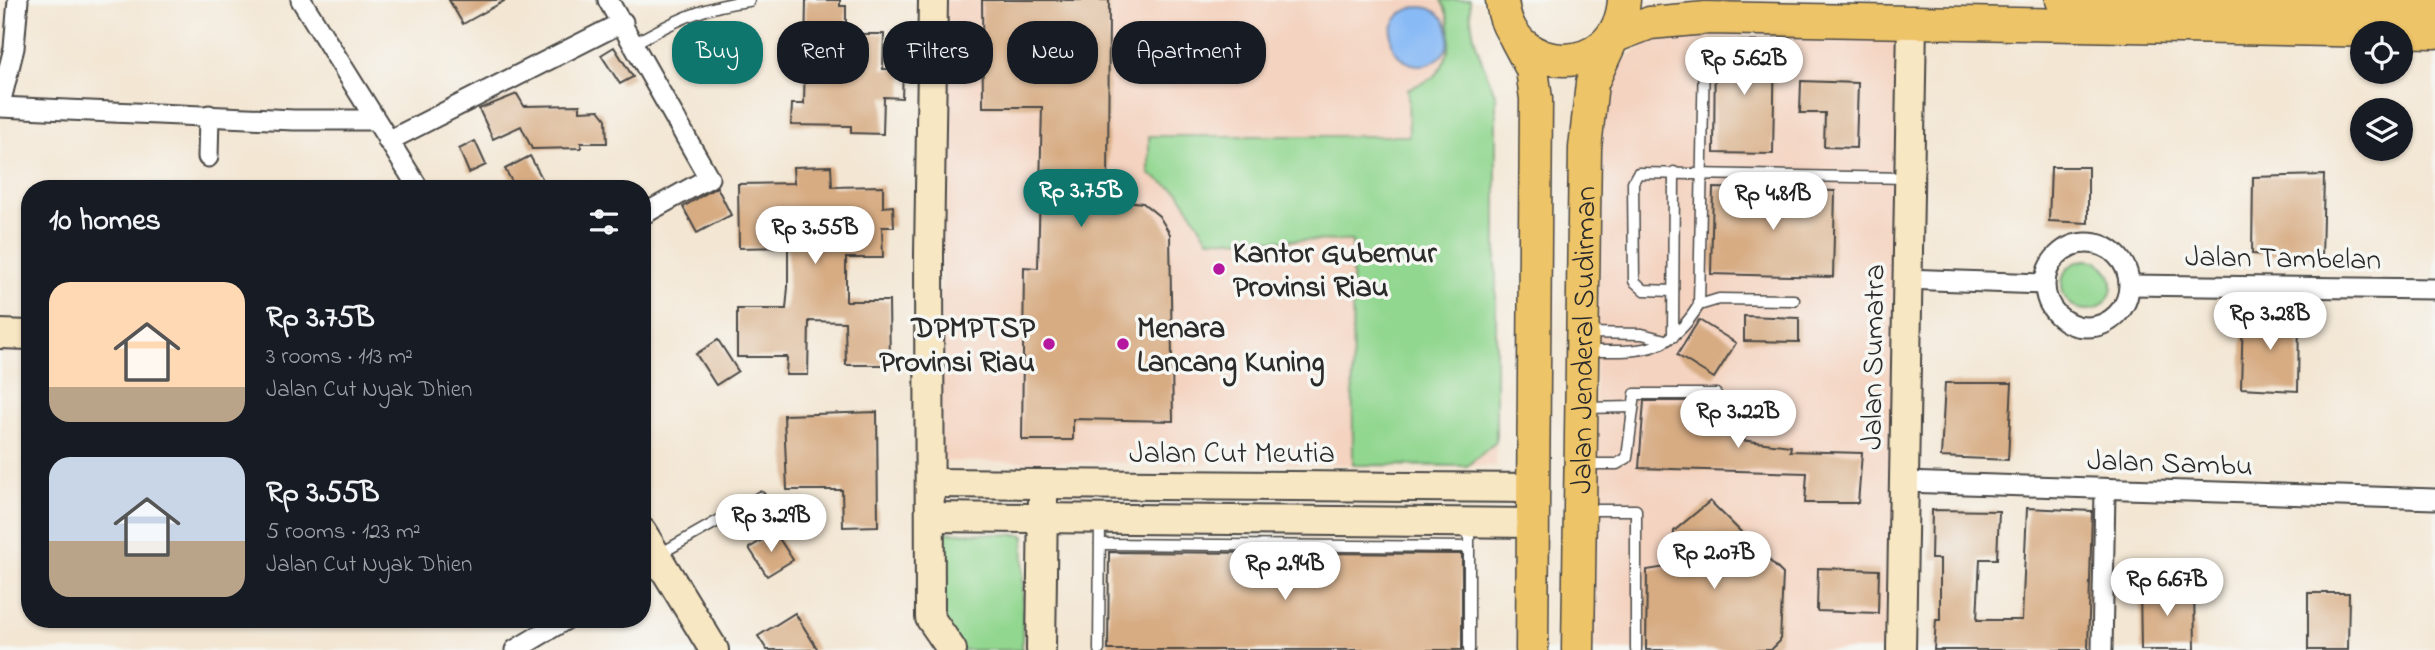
<!DOCTYPE html>
<html lang="en">
<head>
<meta charset="utf-8">
<style>
	:root { --surface:#171b24; --page:#242831; --text:#f1f3f6; --muted:#9ea1a6; --accent:#0f766e }
	body { margin:0; font-family:"Indie Flower",sans-serif; background:var(--page); color:var(--text); height:100vh; display:flex; flex-direction:column; font-size:26px; white-space:nowrap }
	* { box-sizing:border-box; margin:0 }
	p { font-size:23px; color:var(--muted) }
	.icon { flex:none; width:38px; height:38px; fill:none; stroke:currentColor; stroke-width:2; stroke-linecap:round; stroke-linejoin:round }
	.map { position:relative; flex:1; overflow:hidden }
	.sheet { position:absolute; left:21px; top:180px; width:630px; height:448px; display:flex; flex-direction:column; background:var(--surface); border-radius:28px; box-shadow:0 2px 5px #0004 }
	.sheet>* { flex:none }
	.banner { position:absolute; left:672px; top:21px; width:665px; height:63px; display:flex; gap:14px }
	.buttons { position:absolute; left:2350px; top:21px; display:grid; gap:14px }
	.buttons a { display:grid; place-items:center; width:63px; height:63px; border-radius:50%; background:var(--surface); box-shadow:0 2px 5px #0004; font-size:35px }
	.price { position:absolute; translate:-50% -60px; padding:0 16px; border-radius:24px; background:#fff; color:#222; font-size:23px; line-height:46px; filter:drop-shadow(0 2px 4px #0008) }
	.price::after { content:''; position:absolute; left:50%; top:42px; width:21px; height:16px; margin-left:-10px; background:inherit; clip-path:polygon(0 0,100% 0,50% 100%) }
	.price.current { background:var(--accent); color:#fff }
	ul { padding:0; list-style:none }
	li { display:flex; align-items:center; gap:21px; height:175px; padding:0 28px }
	li span { display:grid; place-items:center; flex:none; width:196px; height:140px; border-radius:21px; color:#555 }
	li>.icon { margin-inline-start:auto }
	span .icon { width:84px; height:84px; fill:#fffc; stroke-width:1 }
	li b { font-size:30px }
	h2 { display:flex; justify-content:space-between; align-items:center; height:84px; padding:0 28px; font-size:30px }
	.chip { padding:0 24px; border-radius:28px; background:var(--surface); box-shadow:0 2px 5px #0004; font-size:24px; line-height:63px }
	.chip.current { background:var(--accent); color:#fff }
	.map>svg:first-child { display:block }
</style>
</head>
<body>
<div class="map">
<svg width="2435" height="650" viewBox="0 0 2435 650">
	<rect width="100%" height="100%" fill="#f6f6f2"/>
	<filter id="ink" filterUnits="userSpaceOnUse"><feTurbulence type="fractalNoise" baseFrequency=".0143" numOctaves="2"/><feDisplacementMap in="SourceGraphic" scale="14" xChannelSelector="R" yChannelSelector="G"/><feConvolveMatrix kernelMatrix="1 2 1 2 8 2 1 2 1" color-interpolation-filters="sRGB"/></filter>
	<filter id="wash" filterUnits="userSpaceOnUse"><feTurbulence type="fractalNoise" baseFrequency=".00686" numOctaves="4" result="noise"/><feDisplacementMap in="SourceGraphic" scale="28" xChannelSelector="R" yChannelSelector="G"/><feGaussianBlur stdDeviation="1.57" result="paint"/><feColorMatrix in="noise" values="0 0 0 0 0 0 0 0 0 0 0 0 0 0 0 0 0 1.4 0 .05"/><feComposite in="paint" operator="in"/></filter>
	<g filter="url(#wash)">
		<rect width="100%" height="100%" fill="#f3e6d3"/>
		<g fill="#f4d3c0">
			<polygon points="942,0 1470,0 1469,18 1479,55 1496,96 1496,466 941,461"/>
			<polygon points="1674,34 1910,35 1900,650 1589,650 1602,100 1611,77 1627,57 1649,42"/>
		</g>
		<g fill="#92d790" stroke="#5e815e" stroke-width="2">
			<path d="M1441 0H1470C1469 34 1483 65 1496 96V442L1467 466 1353 465 1352 241 1208 239 1179 192 1149 174V136H1409L1408 89C1416 85 1427 82 1433 77 1454 57 1454 23 1441 0Z"/>
			<circle cx="2087" cy="285" r="25"/>
			<polygon points="935,532 1024,535 1022,650 956,650 935,617"/>
		</g>
		<circle fill="#88baf5" stroke="#5a7290" stroke-width="2" cx="1420" cy="36" r="29"/>
		<g id="blocks">
			<g fill="#d7ac83">
				<polygon points="449,0 506,0 463,24"/>
				<polygon points="806,0 840,0 840,6 846,6 846,34 884,34 883,69 903,69 902,98 884,97 883,134 851,133 851,126 791,125 792,104 804,104"/>
				<polygon points="982,0 1109,0 1108,199 1143,203 1159,216 1170,234 1173,421 1073,419 1073,440 1022,440 1024,267 1038,268 1042,107 983,107"/>
				<polygon points="1715,41 1775,42 1773,154 1714,153"/>
				<polygon points="614,47 633,77 620,84 601,55"/>
				<polygon points="1801,81 1858,83 1856,148 1824,147 1825,113 1800,113"/>
				<polygon points="517,94 524,106 580,105 580,111 599,110 606,119 607,143 581,143 581,148 532,149 521,126 493,139 479,109"/>
				<polygon points="475,141 486,165 469,173 459,149"/>
				<polygon points="530,156 548,189 516,189 505,169"/>
				<polygon points="831,166 832,187 883,186 883,207 893,206 894,227 882,227 883,258 846,258 846,301 889,301 890,365 846,365 845,322 809,321 808,375 786,375 787,357 737,357 737,309 786,309 788,287 788,247 739,248 738,184 794,183 793,167"/>
				<polygon points="2051,167 2088,167 2088,223 2049,221"/>
				<polygon points="2324,175 2322,258 2252,254 2253,177"/>
				<polygon points="717,187 731,215 697,233 683,207"/>
				<polygon points="1713,188 1835,191 1833,277 1711,274"/>
				<polygon points="2243,314 2299,315 2298,391 2241,388"/>
				<polygon points="1744,316 1799,318 1799,342 1744,341"/>
				<polygon points="1699,320 1736,343 1714,378 1677,355"/>
				<polygon points="718,340 738,371 716,385 696,354"/>
				<polygon points="1945,383 2012,383 2008,460 1941,457"/>
				<polygon points="1644,401 1734,401 1740,440 1791,446 1790,451 1862,453 1858,503 1805,503 1807,473 1639,468"/>
				<polygon points="877,412 878,526 843,527 842,490 787,490 784,415"/>
				<polygon points="1710,501 1783,574 1780,641 1771,650 1646,650 1647,570 1673,566 1674,531"/>
				<polygon points="2027,508 2092,511 2088,650 1934,650 1936,620 1940,620 1940,559 1931,559 1932,510 1999,511 1997,559 1980,559 1977,620 2022,620"/>
				<polygon points="775,532 793,560 767,576 749,548"/>
				<polygon points="1109,552 1462,554 1462,650 1108,650"/>
				<polygon points="1818,568 1879,570 1878,613 1817,611"/>
				<polygon points="2140,584 2194,586 2195,650 2141,650"/>
				<polygon points="2308,593 2349,593 2348,650 2308,650"/>
				<polygon points="795,613 818,650 767,650 758,636"/>
			</g>
		</g>
	</g>
	<g filter="url(#ink)">
		<use href="#blocks" fill-opacity="0" stroke="#494744" stroke-width="2"/>
		<g fill="none" stroke-linecap="round" stroke-linejoin="round">
			<defs>
				<g id="lane">
					<path d="M635 43C672 22 706 5 749 1"/>
					<polyline points="1673,291 1644,290 1634,281 1633,182 1638,173 1908,178"/>
					<polyline points="1699,305 1719,299 1794,300"/>
					<polyline points="1586,333 1642,334 1665,340"/>
					<polyline points="1673,337 1674,172"/>
					<path d="M1587 351C1640 351 1668 356 1699 305L1704 55"/>
					<polyline points="1585,408 1633,407"/>
					<polyline points="1585,464 1617,464 1627,458 1635,394 1716,394"/>
					<polyline points="1584,510 1636,510 1636,650"/>
					<polyline points="1469,525 1469,650"/>
					<polyline points="1100,544 1469,547"/>
					<polyline points="658,555 760,497"/>
					<polyline points="1099,650 1100,519"/>
				</g>
				<g id="street">
					<polyline points="301,0 419,189"/>
					<polyline points="608,0 709,178 642,215"/>
					<polyline points="0,104 14,48 18,0"/>
					<polyline points="0,107 294,120 374,120"/>
					<polyline points="388,141 623,22"/>
					<polyline points="208,157 209,115"/>
					<circle cx="2087" cy="285" r="42"/>
					<polyline points="1905,279 2044,284"/>
					<polyline points="2130,285 2435,289"/>
					<polyline points="1904,482 2435,499"/>
					<polyline points="642,573 661,562"/>
					<polyline points="515,650 565,620"/>
					<polyline points="2102,650 2105,491"/>
				</g>
				<g id="secondary">
					<polyline points="933,0 929,254 930,618 952,650"/>
					<polyline points="0,334 30,335"/>
					<polyline points="930,483 1533,488"/>
					<polyline points="930,517 1533,523"/>
					<polyline points="642,532 714,650"/>
					<polyline points="1041,650 1043,499"/>
					<polyline points="1901,650 1912,22"/>
				</g>
				<g id="primary">
					<path d="M1502 0C1509 80 1619 80 1624 0"/>
					<polyline points="2062,0 2435,7"/>
					<polyline points="1613,37 1650,23 1706,18 2435,32"/>
					<polyline points="1516,39 1532,69 1536,99 1532,650"/>
					<path id="s1" d="M1578 650 1585 148 1592 83 1613 37"/>
				</g>
			</defs>
			<use href="#lane" stroke="#494744" stroke-width="13"/>
			<use href="#street" stroke="#494744" stroke-width="23"/>
			<use href="#secondary" stroke="#494744" stroke-width="32"/>
			<use href="#primary" stroke="#494744" stroke-width="35"/>
			<use href="#lane" stroke="#fff" stroke-width="10"/>
			<use href="#street" stroke="#fff" stroke-width="19"/>
			<use href="#secondary" stroke="#f8e7c3" stroke-width="28"/>
			<use href="#primary" stroke="#eec469" stroke-width="32"/>
		</g>
	</g>
	<g fill="#b5179e" stroke="#f6f6f2" stroke-width="2.5">
		<circle cx="1219" cy="269" r="7"/>
		<circle cx="1049" cy="344" r="7"/>
		<circle cx="1123" cy="344" r="7"/>
	</g>
	<g text-anchor="middle" stroke-width="7" stroke-linejoin="round" paint-order="stroke">
		<g font-size="30" font-weight="bold" fill="#2b2b2b" stroke="#f6f6f2" text-anchor="start">
			<text x="1233" y="262">Kantor Gubernur<tspan x="1233" dy="34">Provinsi Riau</tspan></text>
			<text x="1035" y="337" text-anchor="end">DPMPTSP<tspan x="1035" dy="34">Provinsi Riau</tspan></text>
			<text x="1137" y="337">Menara<tspan x="1137" dy="34">Lancang Kuning</tspan></text>
		</g>
		<g font-size="30" fill="#2b2b2b" stroke="#f6f6f2">
			<text transform="translate(2283 257) rotate(1)" y="10">Jalan Tambelan</text>
			<text dy="10" stroke="none"><textPath href="#s1" startOffset="310">Jalan Jenderal Sudirman</textPath></text>
			<text transform="translate(1872 357) rotate(-89)" y="10">Jalan Sumatra</text>
			<text x="1232" y="462">Jalan Cut Meutia</text>
			<text transform="translate(2170 462) rotate(2)" y="10">Jalan Sambu</text>
		</g>
	</g>
</svg>
<div class="buttons">
<a><svg class="icon" aria-label="locate" viewBox="0 0 24 24"><circle cx="12" cy="12" r="6"/><path d="M12 2v4M12 18v4M2 12h4M18 12h4"/></svg></a>
<a><svg class="icon" aria-label="layers" viewBox="0 0 24 24"><path d="M12 4l9 5-9 5-9-5zM3 14l9 5 9-5"/></svg></a>
</div>
<b class="price" style="left:1744px;top:97px">Rp 5.62B</b>
<b class="price current" style="left:1081px;top:229px">Rp 3.75B</b>
<b class="price" style="left:1773px;top:232px">Rp 4.81B</b>
<b class="price" style="left:815px;top:266px">Rp 3.55B</b>
<b class="price" style="left:2270px;top:352px">Rp 3.28B</b>
<b class="price" style="left:1738px;top:450px">Rp 3.22B</b>
<b class="price" style="left:771px;top:554px">Rp 3.29B</b>
<b class="price" style="left:1714px;top:591px">Rp 2.07B</b>
<b class="price" style="left:1285px;top:602px">Rp 2.94B</b>
<b class="price" style="left:2167px;top:618px">Rp 6.67B</b>
<div class="banner">
<a class="chip current">Buy</a>
<a class="chip">Rent</a>
<a class="chip">Filters</a>
<a class="chip">New</a>
<a class="chip">Apartment</a>
</div>
<section class="sheet">
<h2>10 homes<svg class="icon" aria-label="filters" viewBox="0 0 24 24"><path d="M4 7h16M4 17h16"/><circle cx="9" cy="7" r="2"/><circle cx="15" cy="17" r="2"/></svg></h2>
<ul>
<li><span style="background:linear-gradient(#ffd9b3 75%,#b9a48a 0)"><svg class="icon" aria-label="home" viewBox="0 0 24 24"><path d="M3 11l9-7 9 7M6 9v11h12V9"/></svg></span><div><b>Rp 3.75B</b><p>3 rooms · 113 m²</p><p>Jalan Cut Nyak Dhien</p></div></li>
<li><span style="background:linear-gradient(#c9d6e8 60%,#b9a48a 0)"><svg class="icon" aria-label="home" viewBox="0 0 24 24"><path d="M3 11l9-7 9 7M6 9v11h12V9"/></svg></span><div><b>Rp 3.55B</b><p>5 rooms · 123 m²</p><p>Jalan Cut Nyak Dhien</p></div></li>
</ul>
</section>
</div>
</body>
</html>
